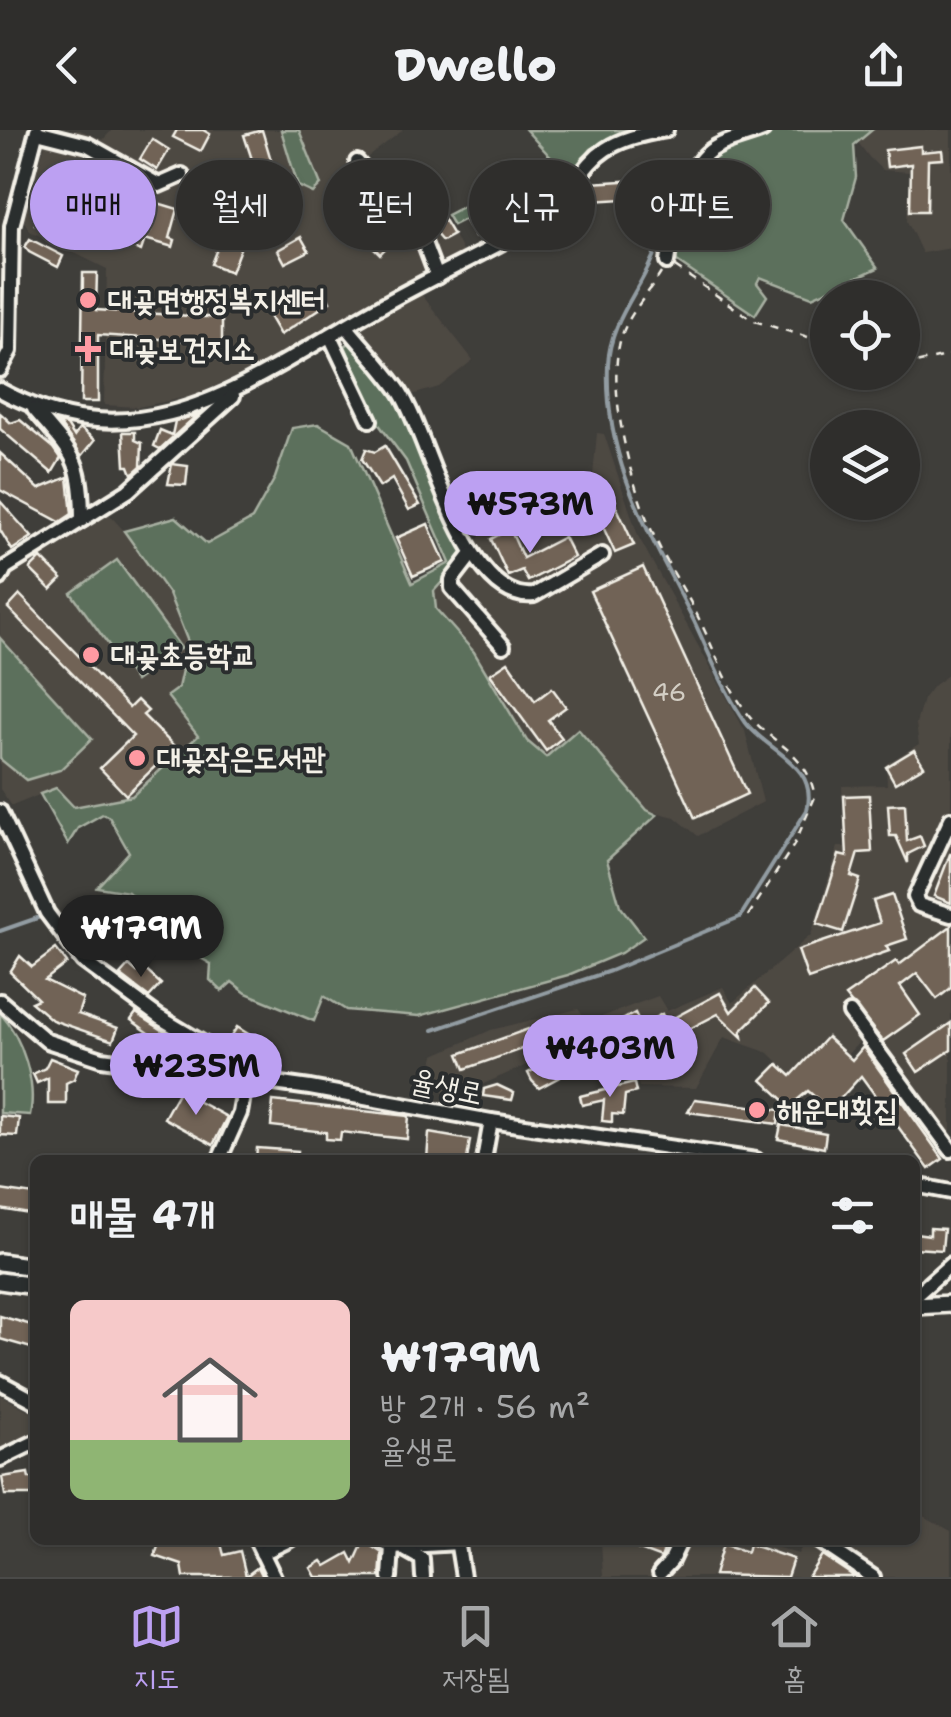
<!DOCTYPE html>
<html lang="ko">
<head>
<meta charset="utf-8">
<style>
	:root { --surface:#2f2e2c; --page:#373634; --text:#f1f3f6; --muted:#a7a8a9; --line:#4a4a48; --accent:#bca0f2 }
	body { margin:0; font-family:"Shantell Sans","Poor Story",sans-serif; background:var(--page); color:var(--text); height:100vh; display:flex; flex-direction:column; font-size:38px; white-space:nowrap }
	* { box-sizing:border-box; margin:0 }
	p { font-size:32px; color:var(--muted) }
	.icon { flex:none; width:55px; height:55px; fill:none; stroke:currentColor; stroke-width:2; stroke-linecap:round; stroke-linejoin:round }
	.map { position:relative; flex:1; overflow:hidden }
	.sheet { position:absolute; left:30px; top:1025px; width:890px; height:390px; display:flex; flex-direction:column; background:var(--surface); border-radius:15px; box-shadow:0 2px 8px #0004,0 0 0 2px var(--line) }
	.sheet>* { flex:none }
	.top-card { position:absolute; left:30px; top:30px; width:892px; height:90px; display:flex; gap:20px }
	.controls { position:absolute; left:810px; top:150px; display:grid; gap:20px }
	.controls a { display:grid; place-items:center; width:110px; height:110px; border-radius:50%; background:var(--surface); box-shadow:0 2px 8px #0004,0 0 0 2px var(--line); font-size:50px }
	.price { position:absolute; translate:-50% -85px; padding:0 22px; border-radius:35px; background:var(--accent); color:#111; font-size:32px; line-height:65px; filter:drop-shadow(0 2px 5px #0008) }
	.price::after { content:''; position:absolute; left:50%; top:60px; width:30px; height:22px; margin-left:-15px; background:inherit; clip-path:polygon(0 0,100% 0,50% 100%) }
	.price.active { background:#222; color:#fff }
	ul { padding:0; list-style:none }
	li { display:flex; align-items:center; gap:30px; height:250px; padding:0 40px }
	li span { display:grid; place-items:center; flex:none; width:280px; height:200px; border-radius:15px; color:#555 }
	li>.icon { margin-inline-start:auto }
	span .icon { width:120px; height:120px; fill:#fffc; stroke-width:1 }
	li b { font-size:42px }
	h2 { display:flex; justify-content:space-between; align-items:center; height:120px; padding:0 40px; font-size:42px }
	.tag { padding:0 35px; border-radius:45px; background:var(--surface); box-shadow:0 2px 8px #0004,0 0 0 2px var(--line); font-size:35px; line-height:90px }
	.tag.active { background:var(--accent); color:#111 }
	header { display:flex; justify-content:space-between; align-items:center; height:130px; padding:0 40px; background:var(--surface); font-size:45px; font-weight:800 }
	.dock { display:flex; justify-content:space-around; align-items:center; height:140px; border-top:2px solid var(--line); background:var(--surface); font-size:28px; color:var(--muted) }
	.dock a { display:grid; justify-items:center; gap:5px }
	.dock .active { color:var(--accent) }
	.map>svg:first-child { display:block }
</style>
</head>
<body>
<header><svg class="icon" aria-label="back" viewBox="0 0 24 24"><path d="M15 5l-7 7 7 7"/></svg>Dwello<svg class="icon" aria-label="share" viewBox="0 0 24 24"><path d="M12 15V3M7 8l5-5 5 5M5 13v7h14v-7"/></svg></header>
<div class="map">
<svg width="951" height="1447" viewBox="0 0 951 1447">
	<rect width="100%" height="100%" fill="#3f3e3a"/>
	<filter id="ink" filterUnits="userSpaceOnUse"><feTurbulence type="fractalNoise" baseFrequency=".01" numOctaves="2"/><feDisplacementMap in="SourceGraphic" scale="20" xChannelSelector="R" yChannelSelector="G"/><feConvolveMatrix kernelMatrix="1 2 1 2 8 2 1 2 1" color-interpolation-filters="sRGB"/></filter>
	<g filter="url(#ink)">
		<g fill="#4e4943">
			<polygon points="49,0 80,0 103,10 112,0 281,0 297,56 321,55 299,0 403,0 364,30 417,93 441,80 464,125 411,151 473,230 439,257 408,266 347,188 287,224 193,266 138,277 104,275 107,139 30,101 23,89"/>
			<polygon points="872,0 951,0 951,118 922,123 907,91 910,42 882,40 869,27 857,11"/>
			<polygon points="597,303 604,304 638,406 745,601 763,672 698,706 675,687 647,680 578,599 546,627 527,611 474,522 436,479 434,461 506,376 520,408 573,378 593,346"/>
			<polygon points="106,381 136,414 169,464 191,518 176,533 182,540 178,559 167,567 198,606 132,666 74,677 56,658 12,676 0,659 0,458 10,441"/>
			<polygon points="951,543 951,1004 947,1006 869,902 810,963 769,923 724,907 696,958 639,957 636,948 612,955 593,906 456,966 443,962 432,938 435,925 491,900 578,879 588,892 658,866 667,881 723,857 732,873 811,805 838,717 845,717 842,656 887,655 886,634 919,614 916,594 923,569 934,555"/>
			<polygon points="0,1265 35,1284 35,1304 0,1323"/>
			<polygon points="915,1381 951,1401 951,1447 879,1447 832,1410 915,1410"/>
			<polygon points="601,1410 752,1410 798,1424 806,1410 812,1410 867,1447 603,1447"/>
		</g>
		<g fill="#5c705b" stroke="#a8b0a2" stroke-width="2.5">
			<polygon points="281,0 299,0 321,55 313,63 298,56"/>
			<polygon points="526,0 632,0 591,19 552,73 505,69 453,95 447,85 505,55 533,55 555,32"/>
			<path d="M767 0H872L854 15 856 47 844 90 878 138 812 167 760 147 757 153 767 166 755 185 677 132C669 111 690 42 708 26 722 14 750 8 767 0Z"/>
			<polygon points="353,210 396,262 465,426 434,461 436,479 474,522 527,611 546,627 578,599 647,680 657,685 607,730 620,776 644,807 621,823 568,845 419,886 346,880 324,866 314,891 246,863 232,852 222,861 210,850 211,834 188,821 150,820 168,803 128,762 97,757 129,722 109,687 103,684 78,698 68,714 40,664 56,658 74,677 132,666 198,606 167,566 178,558 182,540 175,533 190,517 169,464 124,401 176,387 207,414 252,389 275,348 292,298 318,294 351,313 412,453 450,433 406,331 378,293 345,216"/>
			<polygon points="117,430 181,518 135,551 71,463"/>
			<polygon points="0,508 92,609 60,640 26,650 0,629"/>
			<path d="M0 883C22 907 37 953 30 985L0 983Z"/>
		</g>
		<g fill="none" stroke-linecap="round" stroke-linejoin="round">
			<g stroke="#929ca2" stroke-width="4">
				<polyline points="54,784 91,799"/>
				<polyline points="0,801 43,786"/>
				<path d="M433 900 610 841 740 787 807 680C819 635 768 622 746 593 724 562 710 525 694 491 652 406 604 335 608 235 609 188 648 153 659 109"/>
			</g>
		</g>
		<g fill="#716457" stroke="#f4f1e8" stroke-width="2.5">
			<polygon points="177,0 203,0 210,4 201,21 173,7"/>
			<polygon points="262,0 274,40 257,45 244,5"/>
			<polygon points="152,9 169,20 157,40 140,29"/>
			<polygon points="921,16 921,22 942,20 943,29 928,30 927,81 910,81 911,34 887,37 885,20"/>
			<polygon points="671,48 671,66 592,71 591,53"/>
			<polygon points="351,49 402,101 380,124 328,72"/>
			<polygon points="89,57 109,63 103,85 150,102 158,73 178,79 170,108 175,110 173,117 145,109 141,121 105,108 108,100 73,90 70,102 35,94 40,73 82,82"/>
			<polygon points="240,59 260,67 231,142 211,134"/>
			<polygon points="496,73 506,89 475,107 466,92"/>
			<polygon points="441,85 453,105 442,111 428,95"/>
			<polygon points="301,107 309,121 285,133 278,120"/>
			<polygon points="30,109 63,126 58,137 29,122 25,117"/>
			<polygon points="83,143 97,143 96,180 222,188 222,213 98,205 98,272 81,272"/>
			<polygon points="287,161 296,177 325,162 330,172 280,205 263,176"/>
			<polygon points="0,283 11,293 20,290 54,318 61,328 52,343 0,299"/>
			<polygon points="197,285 160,319 154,316 160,300 172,305 175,291"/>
			<polygon points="59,293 67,295 74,306 80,298 95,310 82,326"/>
			<polygon points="123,302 135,302 135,310 142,313 141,336 132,344 129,336 125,336"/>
			<polygon points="385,316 420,375 409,380 392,349 380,357 362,329 366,319 375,322"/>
			<polygon points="0,323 39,359 68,347 72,384 60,392 0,360"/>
			<polygon points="172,334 188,336 186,355 168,354"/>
			<polygon points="612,367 634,415 615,423 593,375"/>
			<polygon points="0,371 32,407 12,420 0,400"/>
			<polygon points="428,394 445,432 413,446 396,408"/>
			<polygon points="510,399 523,428 564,407 574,427 528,451 522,440 508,446 491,409"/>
			<polygon points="41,428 62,449 51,460 30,439"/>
			<polygon points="643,437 747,664 695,688 590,461"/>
			<polygon points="20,465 129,578 137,570 148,581 143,585 175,617 126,665 100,638 133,606 8,478"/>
			<polygon points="508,532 535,571 552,558 566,577 548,590 562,608 546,621 490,544"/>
			<polygon points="914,620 924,636 895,653 886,637"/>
			<polygon points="869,665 872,722 858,723 851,746 860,749 843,802 817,794 839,725 847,727 844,666"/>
			<polygon points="905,674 907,711 920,706 924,716 908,724 908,733 896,706 890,706 888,675"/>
			<polygon points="950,724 951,724 951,773 934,766"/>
			<polygon points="892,765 907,809 886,816 889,821 808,849 798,820 880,793 873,771"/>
			<polygon points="131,786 152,807 141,817 118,800"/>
			<polygon points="951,796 951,858 937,869 917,843 900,856 920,885 883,911 845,866 896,831 899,835"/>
			<polygon points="56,819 67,833 45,850 83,869 78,884 118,898 113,911 52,890 31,872 38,869 10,842 20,826 32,837"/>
			<polygon points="129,835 137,842 142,837 161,854 149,867 120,845"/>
			<polygon points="755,858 769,873 741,901 742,907 718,884 674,907 679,916 664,924 653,902 611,925 599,903 635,883 641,895 662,884 666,892 720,863 731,882"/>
			<polygon points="136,883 175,908 170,918 131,890"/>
			<polygon points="951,893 951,920 918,942 906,924"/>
			<polygon points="237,897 258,910 250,924 230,908"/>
			<polygon points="528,899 533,915 465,939 459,924"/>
			<polygon points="827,907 852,930 863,917 943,1029 929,1039 861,946 830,980 808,961 790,976 762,950 778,934 791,946"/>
			<polygon points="576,918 584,934 539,958 532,951 528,943"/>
			<polygon points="50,928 78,939 74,949 66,953 66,974 48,974 48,948 37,953 33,944 45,938"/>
			<polygon points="634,953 636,962 625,965 623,985 612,984 612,992 602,991 604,970 582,975 580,966"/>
			<polygon points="497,955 514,963 512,970 483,966 484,959"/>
			<polygon points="179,961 227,987 213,1015 164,988"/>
			<polygon points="695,969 780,980 778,994 688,982"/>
			<polygon points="273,971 409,986 407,1009 341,1002 340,1010 326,1009 326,1002 271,996"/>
			<polygon points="0,986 19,988 17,1006 0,1005"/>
			<polygon points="781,995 826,1003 824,1018 778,1009"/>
			<polygon points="429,1003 470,1010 467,1030 427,1030"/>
			<polygon points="257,1018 298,1021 297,1030 256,1030"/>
			<polygon points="0,1060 35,1065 35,1085 0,1079"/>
			<polygon points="930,1098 944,1099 942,1120 915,1118 915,1103 930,1105"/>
			<polygon points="0,1186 35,1196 31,1218 0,1209"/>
			<polygon points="28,1343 29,1348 35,1348 35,1365 5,1365 2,1347"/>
			<polygon points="160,1410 220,1410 224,1425 240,1421 246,1446 258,1437 263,1447 184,1447 182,1435 155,1426"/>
			<polygon points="613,1410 668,1410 661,1428"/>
			<polygon points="364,1411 382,1423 380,1447 316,1447 311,1438 322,1431 326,1436 349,1423 354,1433"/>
			<polygon points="723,1414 747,1422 749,1414 793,1429 787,1447 714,1445"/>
			<polygon points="822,1425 855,1447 808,1447"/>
		</g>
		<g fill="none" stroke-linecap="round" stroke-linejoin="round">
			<defs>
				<g id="minor">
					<polyline points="37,2 88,15 159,55 182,45"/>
					<polyline points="357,32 423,110 437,147"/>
					<path d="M667 132C672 98 681 43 710 21 725 10 746 7 763 0"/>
					<path d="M346 196C364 218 384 239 400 262 430 308 465 474 534 465L602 425"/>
					<polyline points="330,206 370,290"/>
					<polyline points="0,240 10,221 12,96 37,0"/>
					<path d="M0 260C147 340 254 246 379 177 430 148 483 124 534 95 595 49 573 14 666 0"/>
					<path d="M34 279C73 325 82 328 82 390"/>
					<polyline points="472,424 452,450 452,458 503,516"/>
					<polyline points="0,448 5,438 128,361 233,266"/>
					<polyline points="0,682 47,783 83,831 159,887 226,927 246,948"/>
					<polyline points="951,689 915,767 919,775 951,785"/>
					<polyline points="0,871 47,911 102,929 310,958 491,991 756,1030"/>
					<polyline points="850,883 951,1020"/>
					<polyline points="219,1030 240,983 246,948"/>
					<polyline points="484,1030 491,991"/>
					<polyline points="915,1055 951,1062"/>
					<polyline points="915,1166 951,1134"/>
					<polyline points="0,1252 35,1271"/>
					<polyline points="0,1329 35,1312"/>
					<polyline points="256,1410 274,1447"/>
					<polyline points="378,1410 392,1417 390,1447"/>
					<polyline points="392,1410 392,1417 458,1413"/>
					<polyline points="457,1410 463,1447"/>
					<polyline points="818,1410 873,1447"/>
					<polyline points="406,1420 422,1429 423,1447"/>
					<polyline points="262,1423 289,1410"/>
					<polyline points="660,1443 671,1431 681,1410"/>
				</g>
				<g id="major">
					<polyline points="0,1132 35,1137"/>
					<polyline points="0,1151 35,1156"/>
					<polyline points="915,1176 951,1174"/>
				</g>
			</defs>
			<use href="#minor" stroke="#f4f1e8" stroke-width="20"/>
			<use href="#major" stroke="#f4f1e8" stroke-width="22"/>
			<g stroke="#f4f1e8" stroke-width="2.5" stroke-dasharray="8 8" stroke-linecap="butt">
				<polyline points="675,137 754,191 828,213"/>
				<path d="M661 143C647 166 624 188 619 216 608 268 633 363 656 410 669 438 687 463 700 491 715 521 725 552 745 580 770 616 806 617 815 667L794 715 746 789"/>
				<polyline points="902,236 951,225"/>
			</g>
			<use href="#minor" stroke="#2a2d2e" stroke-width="12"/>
			<use href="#major" stroke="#2a2d2e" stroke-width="15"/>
		</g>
	</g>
	<g fill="#ff9aa2" stroke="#2a2d2e" stroke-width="4">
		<circle cx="88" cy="170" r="10"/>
		<path d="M83 204h10v10h10v10h-10v10h-10v-10h-10v-10h10z"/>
		<circle cx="91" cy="525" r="10"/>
		<circle cx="137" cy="628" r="10"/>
		<circle cx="757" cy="980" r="10"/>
	</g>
	<g text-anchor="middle" stroke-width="8" stroke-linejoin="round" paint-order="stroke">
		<g font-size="25" fill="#d3cec4">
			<text x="669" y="571">46</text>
		</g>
		<g font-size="30" font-weight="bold" fill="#f4f1e8" stroke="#2a2d2e" text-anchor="start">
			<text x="108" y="180">대곶면행정복지센터</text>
			<text x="110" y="229">대곶보건지소</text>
			<text x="111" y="535">대곶초등학교</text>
			<text x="157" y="638">대곶작은도서관</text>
			<text x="777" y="990">해운대횟집</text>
		</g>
		<g font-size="30" fill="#f4f1e8" stroke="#2a2d2e">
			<text transform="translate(447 957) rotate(12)" y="10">율생로</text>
		</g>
	</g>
</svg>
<div class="controls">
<a><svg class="icon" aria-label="locate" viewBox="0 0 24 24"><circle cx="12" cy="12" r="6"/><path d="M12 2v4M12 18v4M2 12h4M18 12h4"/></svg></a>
<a><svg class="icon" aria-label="layers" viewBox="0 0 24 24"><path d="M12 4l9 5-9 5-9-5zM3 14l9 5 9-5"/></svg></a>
</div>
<b class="price" style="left:530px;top:426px">₩573M</b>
<b class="price active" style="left:141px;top:850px">₩179M</b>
<b class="price" style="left:610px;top:970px">₩403M</b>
<b class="price" style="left:196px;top:988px">₩235M</b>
<div class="top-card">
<a class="tag active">매매</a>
<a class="tag">월세</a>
<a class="tag">필터</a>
<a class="tag">신규</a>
<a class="tag">아파트</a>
</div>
<section class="sheet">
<h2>매물 4개<svg class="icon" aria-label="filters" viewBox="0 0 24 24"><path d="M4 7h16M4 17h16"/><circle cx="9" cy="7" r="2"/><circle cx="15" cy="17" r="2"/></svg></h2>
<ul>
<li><span style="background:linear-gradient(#f6c9c9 70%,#8fb573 0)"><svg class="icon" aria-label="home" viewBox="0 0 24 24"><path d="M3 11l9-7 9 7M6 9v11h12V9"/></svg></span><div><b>₩179M</b><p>방 2개 · 56 m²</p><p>율생로</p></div></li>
</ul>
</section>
</div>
<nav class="dock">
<a class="active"><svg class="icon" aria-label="map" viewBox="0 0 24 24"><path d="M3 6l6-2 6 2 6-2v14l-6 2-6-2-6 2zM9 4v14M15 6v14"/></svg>지도</a>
<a><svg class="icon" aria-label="saved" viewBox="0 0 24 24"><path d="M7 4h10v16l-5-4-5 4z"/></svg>저장됨</a>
<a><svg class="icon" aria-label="home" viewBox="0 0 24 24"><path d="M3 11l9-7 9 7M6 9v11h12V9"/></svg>홈</a>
</nav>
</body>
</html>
